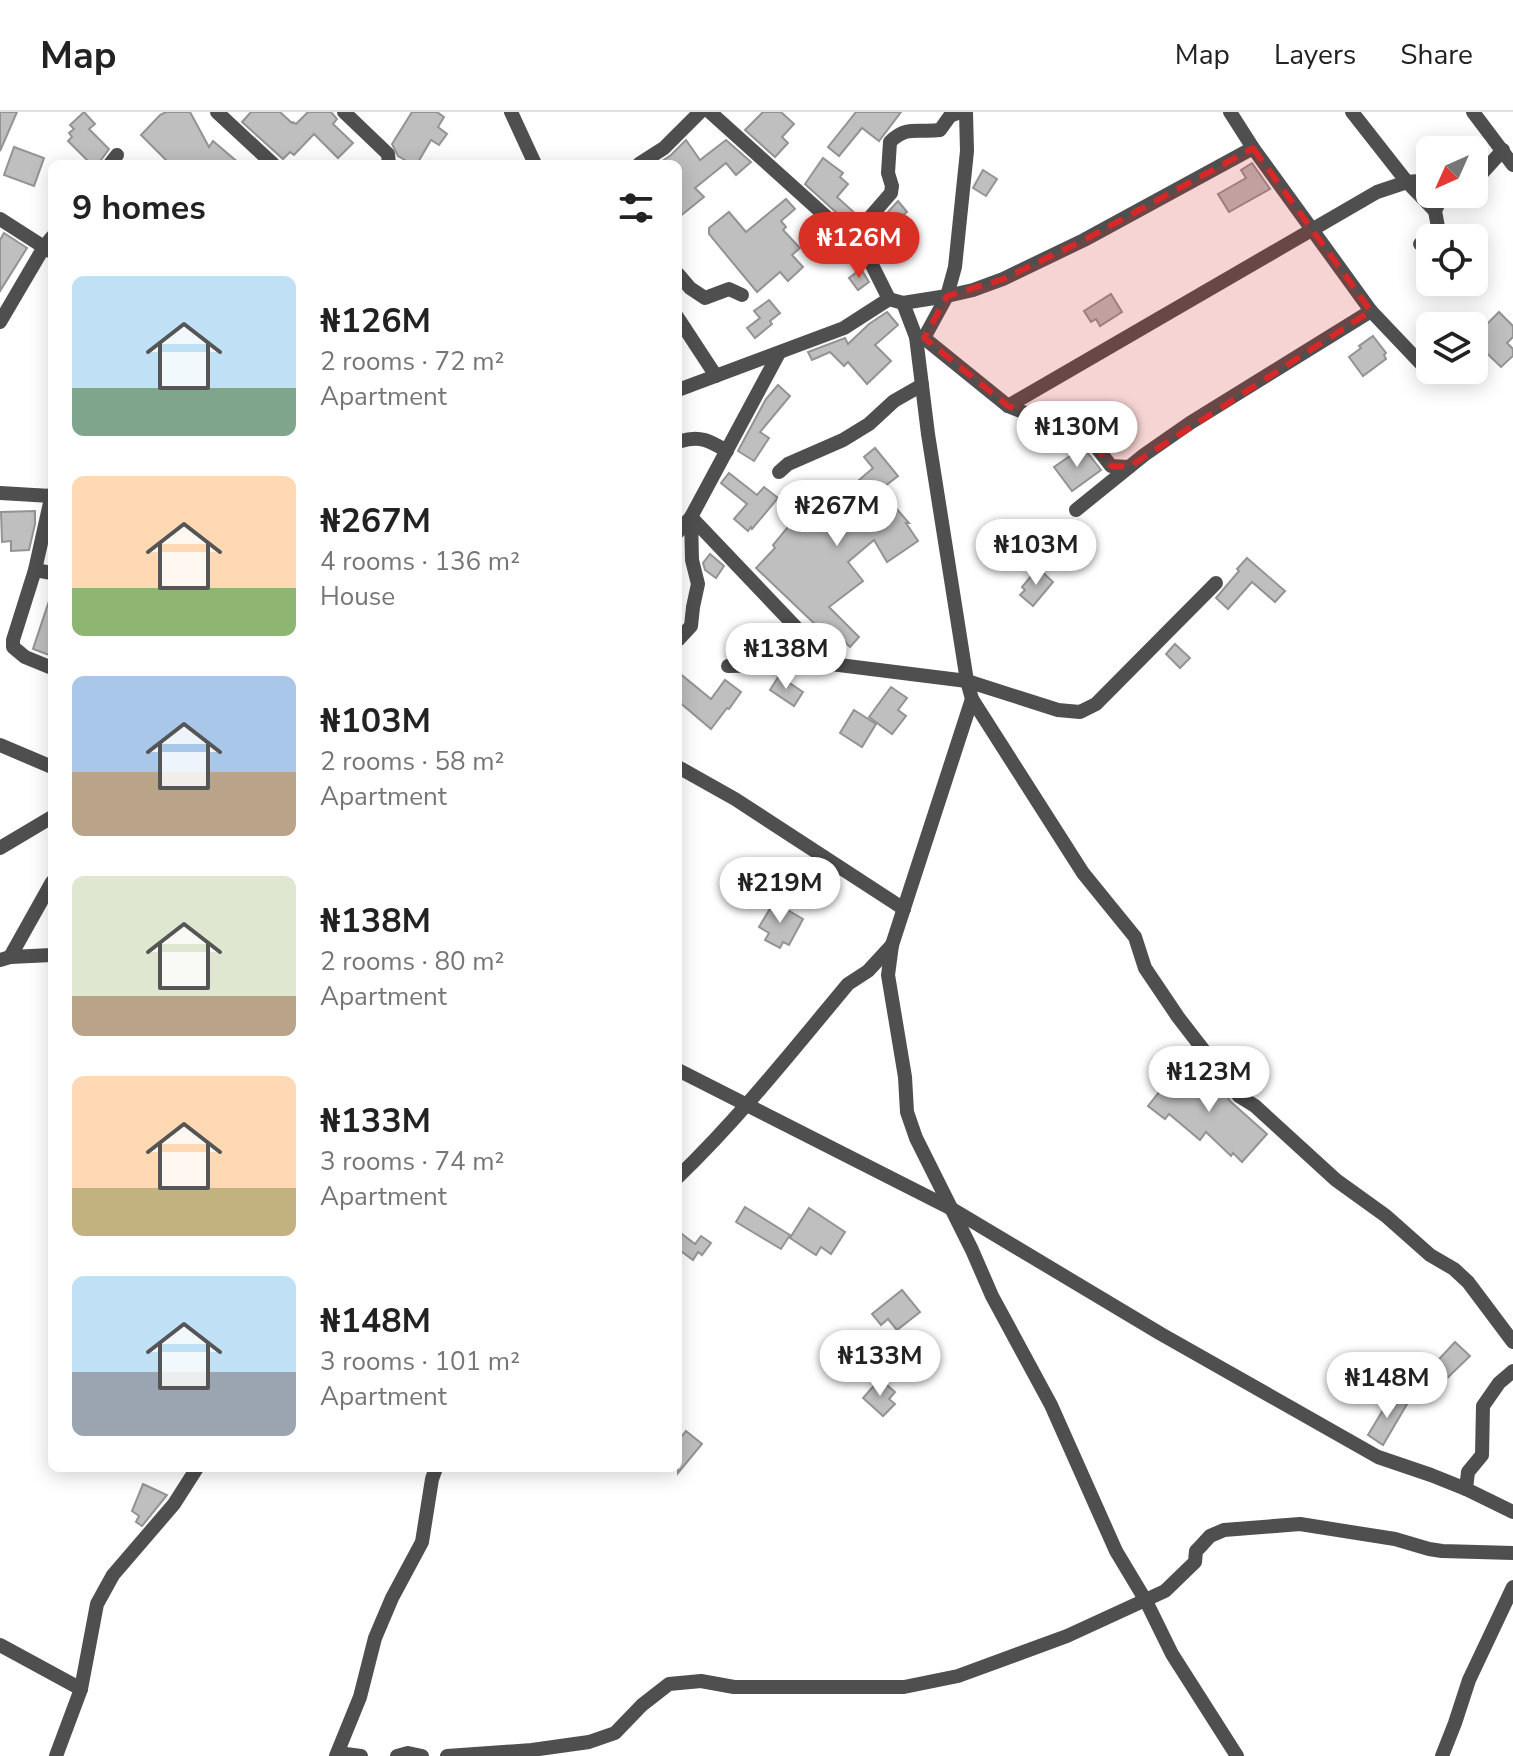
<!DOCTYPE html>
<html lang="en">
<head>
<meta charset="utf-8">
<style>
	:root { --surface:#fff; --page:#f2f2f2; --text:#222; --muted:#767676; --line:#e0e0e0; --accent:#d93025 }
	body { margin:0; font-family:"Nunito Sans",sans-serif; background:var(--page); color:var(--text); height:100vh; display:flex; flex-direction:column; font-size:30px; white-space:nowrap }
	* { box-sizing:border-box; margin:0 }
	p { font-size:26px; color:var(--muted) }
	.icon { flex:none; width:44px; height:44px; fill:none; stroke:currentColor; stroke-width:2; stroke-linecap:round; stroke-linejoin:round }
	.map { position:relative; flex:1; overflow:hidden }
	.side { position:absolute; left:48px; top:48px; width:634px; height:1312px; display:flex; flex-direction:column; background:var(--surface); border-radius:12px; box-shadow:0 4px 20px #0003 }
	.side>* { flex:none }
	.needle { width:52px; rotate:225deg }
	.controls { position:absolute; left:1416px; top:24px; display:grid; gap:16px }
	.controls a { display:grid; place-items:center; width:72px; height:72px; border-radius:12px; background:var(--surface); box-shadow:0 4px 20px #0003; font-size:40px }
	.price { position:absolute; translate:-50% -68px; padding:0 18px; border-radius:28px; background:#fff; color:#222; font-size:26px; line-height:52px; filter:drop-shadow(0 2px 4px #0008) }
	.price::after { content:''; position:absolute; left:50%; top:48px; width:24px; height:18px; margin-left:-12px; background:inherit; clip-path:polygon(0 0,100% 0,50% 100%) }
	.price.active { background:var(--accent); color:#fff }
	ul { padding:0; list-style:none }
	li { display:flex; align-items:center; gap:24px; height:200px; padding:0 24px }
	li span { display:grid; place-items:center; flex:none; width:224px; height:160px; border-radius:12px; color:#555 }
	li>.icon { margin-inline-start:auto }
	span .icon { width:96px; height:96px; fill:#fffc; stroke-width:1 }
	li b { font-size:34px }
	h2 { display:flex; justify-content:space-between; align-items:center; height:96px; padding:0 24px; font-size:34px }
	header { display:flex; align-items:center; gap:48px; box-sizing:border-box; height:112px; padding:0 40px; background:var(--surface); border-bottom:2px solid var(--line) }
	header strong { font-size:38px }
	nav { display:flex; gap:44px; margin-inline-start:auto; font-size:28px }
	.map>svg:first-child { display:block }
</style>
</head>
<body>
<header>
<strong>Map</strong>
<nav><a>Map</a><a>Layers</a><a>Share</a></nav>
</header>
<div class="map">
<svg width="1513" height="1644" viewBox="0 0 1513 1644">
	<rect width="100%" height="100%" fill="#fff"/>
	<g fill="#bfbfbf" stroke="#939393" stroke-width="2">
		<polygon points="0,0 17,0 0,39"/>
		<polygon points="84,0 95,12 89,17 109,37 98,52 91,52 68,29 72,25 69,21 74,17 70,13"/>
		<polygon points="166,0 190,0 209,35 213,29 240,52 170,52 141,23 160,3"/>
		<polygon points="251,0 280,0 292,11 293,10 296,12 308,0 331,0 337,7 333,12 353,31 338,46 314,22 294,43 290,40 283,47 242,10"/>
		<polygon points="412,0 437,0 444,5 438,15 447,22 439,33 431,28 417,52 412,52 398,44 392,32"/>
		<polygon points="763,0 781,0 794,12 782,25 788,31 775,45 745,18"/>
		<polygon points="856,0 901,0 879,29 862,16 839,44 828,35"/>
		<polygon points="686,28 700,48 726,28 751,50 736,63 726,51 695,76 704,85 678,106 678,52 658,52 671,43"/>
		<polygon points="14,35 44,46 34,74 4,63"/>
		<polygon points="823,46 843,61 840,65 848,72 837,85 858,104 850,113 805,72"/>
		<polygon points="1252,51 1270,77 1229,100 1218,82 1246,66 1241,58"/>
		<polygon points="983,58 997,67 986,84 973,76"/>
		<polygon points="786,87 795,97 781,109 786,115 783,118 800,136 792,143 803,155 788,169 780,160 757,180 709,122 709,116 729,100 746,120"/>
		<polygon points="898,89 907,100 884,120 877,112"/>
		<polygon points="4,121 27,136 0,179 0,128"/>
		<polygon points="861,157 869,170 858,178 849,166"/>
		<polygon points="1111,182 1122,200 1100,214 1096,207 1091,210 1084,199"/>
		<polygon points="769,188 780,201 770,209 772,212 755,226 747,216 760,206 754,199"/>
		<polygon points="887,200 898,213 875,233 891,249 867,272 848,250 844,254 830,240 812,248 808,240 845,226 848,232 869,212"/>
		<polygon points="1499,200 1513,214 1513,225 1507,231 1513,237 1513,244 1501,255 1474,229 1474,225"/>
		<polygon points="1373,224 1386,241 1384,243 1386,247 1363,264 1349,245 1361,236 1359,234"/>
		<polygon points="778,273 790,284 760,320 769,326 754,349 738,339 766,287"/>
		<polygon points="1083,335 1101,358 1072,379 1054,355"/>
		<polygon points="875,336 898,364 880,378 909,411 906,411 918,429 887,450 874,428 848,450 863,469 829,495 859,525 850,535 837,522 828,530 817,518 819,516 756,456 775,436 773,433 792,410 798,414 813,398 815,399 840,379 843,382 873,356 864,345"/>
		<polygon points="729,361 757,383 764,375 778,386 752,417 751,415 748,419 734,407 747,392 721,371"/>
		<polygon points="35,399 35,412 29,438 11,439 11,429 2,430 1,400"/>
		<polygon points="710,442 724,454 716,466 705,458 703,451"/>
		<polygon points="1247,446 1285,479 1275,490 1252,470 1228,497 1216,486 1239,459 1237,457"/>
		<polygon points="1038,456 1053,470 1033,494 1020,483 1025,478 1022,475"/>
		<polygon points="49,489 52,489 52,544 33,537"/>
		<polygon points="1175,532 1190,546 1180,556 1166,542"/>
		<polygon points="678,560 711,587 725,568 741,580 729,597 727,596 711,617 678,589"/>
		<polygon points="779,564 803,580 794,594 770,578"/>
		<polygon points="891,575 907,586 898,598 906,604 892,622 869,605"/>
		<polygon points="854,598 876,612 862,635 840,621"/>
		<polygon points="774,790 803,807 789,833 783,830 780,836 765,828 769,821 759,815"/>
		<polygon points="1196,955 1223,980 1231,990 1267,1022 1242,1050 1233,1041 1231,1044 1206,1020 1200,1028 1169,1002 1165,1007 1148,994 1164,974 1169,978 1172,973 1177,976"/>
		<polygon points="745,1095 790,1123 781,1137 736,1110"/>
		<polygon points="809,1096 845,1120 831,1142 821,1135 816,1143 790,1126"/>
		<polygon points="678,1119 695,1132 701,1124 711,1131 702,1143 698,1140 693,1148 678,1137"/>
		<polygon points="902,1178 920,1200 897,1218 888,1207 881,1213 872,1202"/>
		<polygon points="1455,1230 1470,1244 1434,1279 1401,1249 1406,1242 1429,1258"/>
		<polygon points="880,1267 895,1280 889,1287 895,1292 883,1304 863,1286"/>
		<polygon points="1392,1283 1407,1292 1383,1333 1368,1323"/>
		<polygon points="686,1319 702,1332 678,1361 678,1329"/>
		<polygon points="143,1372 167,1383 142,1414 136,1410 139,1404 132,1399"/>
	</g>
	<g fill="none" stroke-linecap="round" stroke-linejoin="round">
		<g stroke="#4f4f4f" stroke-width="14">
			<polyline points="217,0 273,52"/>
			<polyline points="344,0 388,42 389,52"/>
			<polyline points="511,0 535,52"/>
			<polyline points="710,0 851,127 872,153 889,187 903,191 916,225 928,322 967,569 972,587 1083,761 1135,825 1145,856 1178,905 1239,984 1255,994 1336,1068 1386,1104 1430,1143 1454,1157 1468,1170 1513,1230"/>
			<polyline points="1230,0 1253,36 1371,199 1428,259"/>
			<polyline points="1352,0 1407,70 1435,99"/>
			<polyline points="1473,0 1513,53"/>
			<polyline points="110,52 117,43"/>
			<polyline points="639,52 664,36 700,0"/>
			<polyline points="1474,62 1483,60 1503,38"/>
			<polyline points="0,107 50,139"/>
			<path d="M851 127 891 81 892 74 888 61 890 30C907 13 918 21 940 18L950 4 960 0"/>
			<polyline points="1420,132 1438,115 1435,99 1443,82"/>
			<polyline points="678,162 690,176 705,186 729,177 742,183"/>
			<polyline points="903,191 947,184 973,178 1003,167 1084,128 1253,36"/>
			<polyline points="678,206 716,264"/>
			<polyline points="0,210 44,135 52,125"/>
			<polyline points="916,225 924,226 1008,294 1090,327 1111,354 1129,355"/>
			<polyline points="924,226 947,184 955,155 967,39 966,0"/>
			<polyline points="678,278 844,216 889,187"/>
			<polyline points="1008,294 1377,80 1407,70 1430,68"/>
			<path d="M681 329C700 323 710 329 727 339"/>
			<polyline points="779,360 788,352 843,328 869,312 894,289 922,273"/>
			<polyline points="0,381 51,384"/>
			<polyline points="52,382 35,458 13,528 13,535 25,545 52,556"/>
			<polyline points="1076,398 1144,343 1190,311 1371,199"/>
			<polyline points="678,420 691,405 779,241"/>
			<polyline points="35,458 52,461"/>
			<polyline points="678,528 691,514 693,495 698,472 692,448 691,405 831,552"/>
			<polyline points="728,554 831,552 967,569 1058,598 1080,600 1096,592 1216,471"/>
			<polyline points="972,587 892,833 888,863 905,965 907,1000 916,1026 972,1138 992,1184 1051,1293 1116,1439 1146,1489 1172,1542 1237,1644"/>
			<polyline points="0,633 52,655"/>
			<polyline points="678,655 735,687 904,797"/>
			<polyline points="0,736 52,705"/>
			<polyline points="10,845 52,770"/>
			<polyline points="0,848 10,845 52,843"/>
			<polyline points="678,958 952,1097 1161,1222 1378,1345 1431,1363 1466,1377"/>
			<path d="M678 1065C740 1005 793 938 848 872L868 859 892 833"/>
			<polyline points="1513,1259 1499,1271 1483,1294 1482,1343 1468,1360 1466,1377 1513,1400"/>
			<polyline points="0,1533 81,1577"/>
			<polyline points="338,1641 361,1644"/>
			<polyline points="56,1644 81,1577 97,1492 113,1463 174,1392 197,1356"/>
			<polyline points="336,1644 360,1585 375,1526 392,1486 422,1430 432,1367 436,1356"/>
			<polyline points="397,1644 408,1641 422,1644"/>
			<polyline points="447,1644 532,1638 589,1630 615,1621 642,1593 669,1572 701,1569 734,1575 904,1575 958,1564 1067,1524 1165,1479 1195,1450 1196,1439 1200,1435 1210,1424 1224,1418 1300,1412 1395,1427 1429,1437 1442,1439 1513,1441"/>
			<polyline points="1442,1644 1455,1611 1469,1568 1513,1475"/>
		</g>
	</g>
	<path fill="#d62828" fill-opacity="0.2" stroke="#d62828" stroke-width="6" stroke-dasharray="16 10" stroke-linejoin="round" d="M1253 36 1371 199 1129 355 1111 354 1090 327 1008 294 924 226 947 184 1003 167 1084 128Z"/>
</svg>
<div class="controls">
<a><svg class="needle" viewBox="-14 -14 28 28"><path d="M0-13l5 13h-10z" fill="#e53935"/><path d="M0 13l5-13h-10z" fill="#767676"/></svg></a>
<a><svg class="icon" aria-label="locate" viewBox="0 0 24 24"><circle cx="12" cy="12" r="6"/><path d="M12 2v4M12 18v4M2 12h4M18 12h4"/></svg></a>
<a><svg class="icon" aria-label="layers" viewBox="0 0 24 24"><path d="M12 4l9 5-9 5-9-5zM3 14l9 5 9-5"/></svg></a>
</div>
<b class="price active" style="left:859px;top:168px">₦126M</b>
<b class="price" style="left:1077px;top:357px">₦130M</b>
<b class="price" style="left:837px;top:436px">₦267M</b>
<b class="price" style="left:1036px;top:475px">₦103M</b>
<b class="price" style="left:786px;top:579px">₦138M</b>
<b class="price" style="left:780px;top:813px">₦219M</b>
<b class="price" style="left:1209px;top:1002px">₦123M</b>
<b class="price" style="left:880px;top:1286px">₦133M</b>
<b class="price" style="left:1387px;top:1308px">₦148M</b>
<section class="side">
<h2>9 homes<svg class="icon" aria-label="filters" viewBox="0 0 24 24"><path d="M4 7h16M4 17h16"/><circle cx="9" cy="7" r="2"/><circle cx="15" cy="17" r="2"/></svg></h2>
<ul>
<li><span style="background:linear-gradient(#bfe0f5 70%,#7fa58c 0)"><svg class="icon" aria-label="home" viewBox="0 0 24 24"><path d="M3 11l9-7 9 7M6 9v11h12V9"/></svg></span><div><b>₦126M</b><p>2 rooms · 72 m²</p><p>Apartment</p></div></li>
<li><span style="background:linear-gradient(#ffd9b3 70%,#8fb573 0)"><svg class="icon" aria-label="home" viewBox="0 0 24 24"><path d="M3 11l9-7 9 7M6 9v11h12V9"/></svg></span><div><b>₦267M</b><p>4 rooms · 136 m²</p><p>House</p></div></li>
<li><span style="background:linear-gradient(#a9c7e8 60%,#b9a48a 0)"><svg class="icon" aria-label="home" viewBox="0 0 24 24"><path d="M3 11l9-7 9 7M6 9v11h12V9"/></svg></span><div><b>₦103M</b><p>2 rooms · 58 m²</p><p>Apartment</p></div></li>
<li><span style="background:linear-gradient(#dfe7d0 75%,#b9a48a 0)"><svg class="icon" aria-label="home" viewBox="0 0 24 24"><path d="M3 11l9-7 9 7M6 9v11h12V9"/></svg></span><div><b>₦138M</b><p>2 rooms · 80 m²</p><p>Apartment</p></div></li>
<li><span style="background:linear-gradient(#ffd9b3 70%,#c2b280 0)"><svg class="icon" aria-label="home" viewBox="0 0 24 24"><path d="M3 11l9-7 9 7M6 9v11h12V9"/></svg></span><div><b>₦133M</b><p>3 rooms · 74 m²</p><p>Apartment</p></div></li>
<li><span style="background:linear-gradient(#bfe0f5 60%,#9aa5b1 0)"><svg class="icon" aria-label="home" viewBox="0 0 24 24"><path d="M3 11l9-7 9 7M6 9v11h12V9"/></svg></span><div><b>₦148M</b><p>3 rooms · 101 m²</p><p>Apartment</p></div></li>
</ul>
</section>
</div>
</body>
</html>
